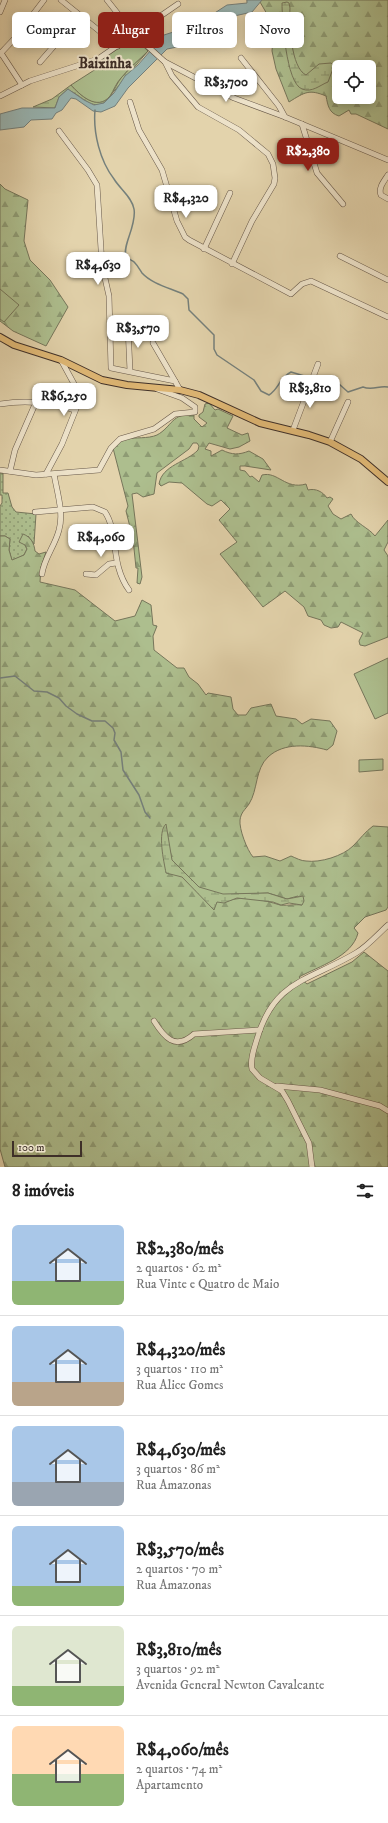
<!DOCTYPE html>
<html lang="pt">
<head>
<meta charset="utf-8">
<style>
	:root { --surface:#fff; --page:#f2f2f2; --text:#222; --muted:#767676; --line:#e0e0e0; --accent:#8f2418 }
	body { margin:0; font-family:"IM FELL DW Pica",serif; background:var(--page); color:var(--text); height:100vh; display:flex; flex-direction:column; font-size:15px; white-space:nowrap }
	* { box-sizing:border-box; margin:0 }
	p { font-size:13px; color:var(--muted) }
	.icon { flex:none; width:22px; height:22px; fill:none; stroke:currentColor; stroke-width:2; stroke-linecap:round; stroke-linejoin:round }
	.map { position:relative; height:1167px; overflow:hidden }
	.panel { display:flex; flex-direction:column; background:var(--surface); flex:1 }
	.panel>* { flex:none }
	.top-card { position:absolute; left:12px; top:12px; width:364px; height:36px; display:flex; gap:8px }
	.tools { position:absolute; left:332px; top:60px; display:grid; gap:8px }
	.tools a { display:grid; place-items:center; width:44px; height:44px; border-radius:6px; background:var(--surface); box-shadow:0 2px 10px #0003; font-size:20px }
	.scale { position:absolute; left:12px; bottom:10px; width:70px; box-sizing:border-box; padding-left:4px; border:2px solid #3e2f28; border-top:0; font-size:11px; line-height:14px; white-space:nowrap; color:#3e2f28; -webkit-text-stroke:3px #ede2c9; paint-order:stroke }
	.price { position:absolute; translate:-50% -34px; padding:0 9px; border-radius:8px; background:#fff; color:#222; font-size:13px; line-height:26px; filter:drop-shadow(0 1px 2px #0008) }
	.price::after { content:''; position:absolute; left:50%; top:24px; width:12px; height:9px; margin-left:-6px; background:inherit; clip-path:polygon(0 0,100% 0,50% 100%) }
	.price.current { background:var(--accent); color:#fff }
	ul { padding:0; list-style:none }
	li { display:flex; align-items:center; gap:12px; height:100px; padding:0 12px }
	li+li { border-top:1px solid var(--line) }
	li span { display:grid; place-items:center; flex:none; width:112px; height:80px; border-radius:6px; color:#555 }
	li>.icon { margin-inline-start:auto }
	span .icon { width:48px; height:48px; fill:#fffc; stroke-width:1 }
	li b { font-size:17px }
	h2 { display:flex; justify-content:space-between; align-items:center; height:48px; padding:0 12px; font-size:17px }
	.chip { padding:0 14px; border-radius:6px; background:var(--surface); box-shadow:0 2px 10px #0003; font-size:14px; line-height:36px }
	.chip.current { background:var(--accent); color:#fff }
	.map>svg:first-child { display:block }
</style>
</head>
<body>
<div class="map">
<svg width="388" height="1167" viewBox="0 0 388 1167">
	<defs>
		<pattern id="grass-dots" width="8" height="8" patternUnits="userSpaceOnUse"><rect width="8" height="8" fill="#adbe8e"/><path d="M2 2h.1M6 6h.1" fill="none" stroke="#8e9b74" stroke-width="1.8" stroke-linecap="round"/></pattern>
		<pattern id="forest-firs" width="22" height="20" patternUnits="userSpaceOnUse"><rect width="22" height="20" fill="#adbe8e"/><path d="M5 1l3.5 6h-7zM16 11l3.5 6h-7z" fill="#8e9b74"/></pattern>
		<pattern id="wetland-marsh" width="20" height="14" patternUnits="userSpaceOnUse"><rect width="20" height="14" fill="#adbe8e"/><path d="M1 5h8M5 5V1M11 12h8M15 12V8" fill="none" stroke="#8e9b74"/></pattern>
	</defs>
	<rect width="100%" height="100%" fill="#e3d3ac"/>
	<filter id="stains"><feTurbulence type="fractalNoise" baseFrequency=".005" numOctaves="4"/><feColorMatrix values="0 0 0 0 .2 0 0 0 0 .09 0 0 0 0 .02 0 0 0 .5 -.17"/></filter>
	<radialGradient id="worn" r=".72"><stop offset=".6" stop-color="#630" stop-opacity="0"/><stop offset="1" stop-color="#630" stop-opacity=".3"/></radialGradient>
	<polygon fill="url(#grass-dots)" stroke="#76765b" points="0,473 3,473 3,493 8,493 12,507 16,512 36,514 34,544 28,536 25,545 27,549 24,555 12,561 9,550 10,539 5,536 0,536 0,506 2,503 2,495 0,495"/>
	<g fill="url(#forest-firs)" stroke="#76765b" fill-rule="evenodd">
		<path d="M247 0H388V129L356 114H351L349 110 339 116C329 113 328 106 326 96 309 89 305 92 289 102L276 69 272 51 274 26 260 2 248 6ZM339 67H369V97H339Z"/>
		<polygon points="0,184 5,189 28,200 24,241 30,260 50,280 68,307 46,346 13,331 0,321"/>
		<path d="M209 403 215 410 218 409 233 416 227 428 242 435 248 433 250 441 239 447 230 449 209 443 205 449 211 451V456L222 450C232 455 239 455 249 451L263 459 271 470 245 466H240V470L245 471 250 477 252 476 259 482 262 475C278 471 285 490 306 484L308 490C316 488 323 492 327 498L330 497 333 499 328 506 333 514 341 519 351 514C355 523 369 528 375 536L388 520V542L384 550 388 556V637L365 646 360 645 359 641 363 633 341 622 338 627 331 628 324 625 321 620 308 616 304 607 285 591 263 607 220 554 237 542 219 520 230 509 221 500 212 506 207 504 182 483 169 482 161 486 159 484C162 465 187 462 198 450L199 446 197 443H193L189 449 157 473 154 494 143 497 137 493 132 494 142 577 140 584 137 583 138 568H136L133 539 126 511 128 506 113 448 114 444C117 442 121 440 125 439 135 437 148 439 157 435 172 427 172 412 194 415V419L202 427 207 423 199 417V415L203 412 205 404Z"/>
		<path d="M23 534C31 537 34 543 35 551L39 554 46 552 41 567 40 582 75 590 115 621 135 616 142 600 151 605 153 625 157 626 153 636 154 650 177 668H184L189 677 198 684 206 695 208 693 231 697 233 709 238 715H246L251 708 271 704 276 716 296 719 302 724 311 719 330 721 337 731 333 745 327 750C309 745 284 742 268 757 255 769 258 790 249 804 245 810 241 812 240 820 239 829 247 850 253 857L265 856 280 861 291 856C296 858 301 861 306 861 320 863 343 856 353 846 360 839 365 832 373 826L388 827V907L386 910 365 917 354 928 358 933C352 957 319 966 299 977L307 984 352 962 364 952 388 971V1167H5L0 1149V536H5L10 539 9 550 12 560 24 555 27 549 25 545 19 542ZM268 893 287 899 298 896 302 905C296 904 283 906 280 905 264 900 244 895 227 901V895Z"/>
	</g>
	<g fill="url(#wetland-marsh)" stroke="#76765b">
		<path d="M287 2 289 3 290 8C289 24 291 68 306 75L319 64 331 63 334 66 328 82C320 85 312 93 302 89 286 83 282 19 282 3Z"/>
		<path d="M148 51 104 103C89 110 80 93 67 90L59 97 55 108 33 107 52 99 71 85C80 95 97 111 110 96 114 91 117 83 121 78 129 68 139 60 148 51Z"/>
		<path d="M166 824 172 860 199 887 223 894 268 893 287 899 303 896 304 901 302 905 289 903 281 905 273 902 237 898 224 903 217 902 214 910 182 877 166 873C164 862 157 832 166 824Z"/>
	</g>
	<g fill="#adbe8e" stroke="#76765b">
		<path d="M134 38 148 51C139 60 129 68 121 78 116 83 114 90 110 96 97 112 79 94 71 85L96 69 95 64Z"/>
		<polygon points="0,289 19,305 4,322 0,319"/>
		<polygon points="388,658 388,713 375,719 354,674"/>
		<polygon points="383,759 383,770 359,772 359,760"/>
	</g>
	<polygon fill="#99b6b4" stroke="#75807c" points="247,0 262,0 252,12 221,19 198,43 167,49 128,88 115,106 101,112 93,111 76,99 71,98 62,110 56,113 52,119 31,120 24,127 0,130 0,114 22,108 55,108 59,97 68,89 84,100 94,105 104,103 114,93 125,76 138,65 164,35 189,27 197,19 210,16 227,5 247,3"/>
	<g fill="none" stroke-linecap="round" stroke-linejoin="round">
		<g stroke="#75807c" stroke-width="1.5">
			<path d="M95 110C93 133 100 161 114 179 120 189 132 197 134 209 137 225 122 246 126 256 128 260 133 260 135 263 138 266 140 270 142 273 152 284 170 288 183 294L188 299 189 310 214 335V349L217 355 254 380 261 391 269 395C279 389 279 378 291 372L311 378"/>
			<path d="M314 378 339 384 348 392 363 387C373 391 379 385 388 387"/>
			<polyline points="0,678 15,676 34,691 47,692 59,698 66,706 77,714 92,721 105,721 113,728 115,733 114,740 121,752 123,770 139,795 145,812 150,818"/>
		</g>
		<defs>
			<g id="minor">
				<polyline points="61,0 118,46"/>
				<polyline points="107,0 134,34 165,62 234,98 285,117 388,160"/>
				<polyline points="0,12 5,0"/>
				<polyline points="1,53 22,85"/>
				<polyline points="0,54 15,38 44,0"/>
				<polyline points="241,58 279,106 285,117"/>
				<polyline points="40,62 80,16"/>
				<polyline points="165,62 172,76 198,107 239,130 268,154 273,164 275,178 274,184 252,221 232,264"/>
				<polyline points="0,96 30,81 98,59 178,4"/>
				<polyline points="130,102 139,130 162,170 177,221 185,237 189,240 291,294 302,284 311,281 388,317"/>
				<polyline points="302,124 317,173 343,204"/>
				<polyline points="59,131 88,170 97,185 102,265 109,296 111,368 175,381 180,390"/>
				<path d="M388 175C384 181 378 188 381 195L388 199"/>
				<polyline points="204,249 230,193"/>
				<polyline points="340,256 388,280"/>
				<polyline points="128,327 130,371"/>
				<polyline points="153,343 175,381"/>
				<path d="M0 404C26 400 50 402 75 410"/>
				<polyline points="293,430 318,364"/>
				<polyline points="330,442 348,402"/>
				<polyline points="0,470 36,475 99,470 111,448 120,439 154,429 175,414 195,412 195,407 182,398 157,389"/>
				<polyline points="10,471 15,450 36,402"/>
				<polyline points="46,474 62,444 80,399 79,393 61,360"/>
				<path d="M35 512 93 507 105 512C119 533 110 564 129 590"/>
				<path d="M42 574C44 558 55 546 59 530 64 513 57 492 54 474"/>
				<polyline points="86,574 96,575 109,564 116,563"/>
				<path d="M154 1021C164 1037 175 1051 194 1034L260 1030"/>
				<polyline points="277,1086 320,1090 380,1106 388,1111"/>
				<path d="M312 1167 309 1143 288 1101 282 1091 260 1078 252 1069C250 1059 254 1049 257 1039 274 980 309 981 356 953 368 946 378 934 388 925"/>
			</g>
			<polyline id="major" points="0,337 14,345 61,360 102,380 127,385 180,390 199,395 260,423 309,435 330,442 361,459 388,482"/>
		</defs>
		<use href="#minor" stroke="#675849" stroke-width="6"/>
		<use href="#major" stroke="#3e2f28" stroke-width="8"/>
		<use href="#minor" stroke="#ede2c9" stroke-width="5"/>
		<use href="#major" stroke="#e2ba76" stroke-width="6"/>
	</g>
	<g text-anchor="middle" stroke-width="4" stroke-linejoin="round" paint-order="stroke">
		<g font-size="15" font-weight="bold" fill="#3e2f28" stroke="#ede2c9">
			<text x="105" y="68">Baixinha</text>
		</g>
	</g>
	<rect width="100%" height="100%" filter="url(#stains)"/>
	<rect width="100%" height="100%" fill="url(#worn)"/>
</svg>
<div class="tools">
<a><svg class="icon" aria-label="locate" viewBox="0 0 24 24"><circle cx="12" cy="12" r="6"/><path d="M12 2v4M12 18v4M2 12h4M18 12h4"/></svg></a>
</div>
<div class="scale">100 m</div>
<b class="price" style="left:226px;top:103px">R$3,700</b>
<b class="price current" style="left:308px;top:172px">R$2,380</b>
<b class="price" style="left:186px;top:219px">R$4,320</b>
<b class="price" style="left:98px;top:286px">R$4,630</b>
<b class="price" style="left:138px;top:349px">R$3,570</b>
<b class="price" style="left:310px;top:409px">R$3,810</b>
<b class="price" style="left:64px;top:417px">R$6,250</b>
<b class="price" style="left:101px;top:558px">R$4,060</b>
<div class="top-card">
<a class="chip">Comprar</a>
<a class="chip current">Alugar</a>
<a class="chip">Filtros</a>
<a class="chip">Novo</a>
</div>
</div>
<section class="panel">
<h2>8 imóveis<svg class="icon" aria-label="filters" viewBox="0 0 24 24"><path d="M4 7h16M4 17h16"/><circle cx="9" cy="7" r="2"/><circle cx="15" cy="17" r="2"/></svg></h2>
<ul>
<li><span style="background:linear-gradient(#a9c7e8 70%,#8fb573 0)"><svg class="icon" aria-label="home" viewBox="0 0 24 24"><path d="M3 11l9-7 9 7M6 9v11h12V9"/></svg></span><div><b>R$2,380/mês</b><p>2 quartos · 62 m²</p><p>Rua Vinte e Quatro de Maio</p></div></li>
<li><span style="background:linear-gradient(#a9c7e8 70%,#b9a48a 0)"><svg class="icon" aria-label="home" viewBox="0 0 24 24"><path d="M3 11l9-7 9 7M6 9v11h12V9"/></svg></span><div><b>R$4,320/mês</b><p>3 quartos · 110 m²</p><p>Rua Alice Gomes</p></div></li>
<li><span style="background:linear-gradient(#a9c7e8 70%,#9aa5b1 0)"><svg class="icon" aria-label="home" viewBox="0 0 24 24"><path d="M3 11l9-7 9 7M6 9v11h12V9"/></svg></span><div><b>R$4,630/mês</b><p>3 quartos · 86 m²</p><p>Rua Amazonas</p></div></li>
<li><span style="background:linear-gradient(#a9c7e8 75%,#8fb573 0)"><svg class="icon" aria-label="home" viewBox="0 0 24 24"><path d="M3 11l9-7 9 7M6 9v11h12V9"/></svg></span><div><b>R$3,570/mês</b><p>2 quartos · 70 m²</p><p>Rua Amazonas</p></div></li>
<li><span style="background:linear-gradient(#dfe7d0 75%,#8fb573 0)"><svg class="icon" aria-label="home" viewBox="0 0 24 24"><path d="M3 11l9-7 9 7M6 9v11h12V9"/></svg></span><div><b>R$3,810/mês</b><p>3 quartos · 92 m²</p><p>Avenida General Newton Cavalcante</p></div></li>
<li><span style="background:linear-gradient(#ffd9b3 60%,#8fb573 0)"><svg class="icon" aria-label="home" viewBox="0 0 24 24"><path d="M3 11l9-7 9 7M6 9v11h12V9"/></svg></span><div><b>R$4,060/mês</b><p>2 quartos · 74 m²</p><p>Apartamento</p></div></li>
</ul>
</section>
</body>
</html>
